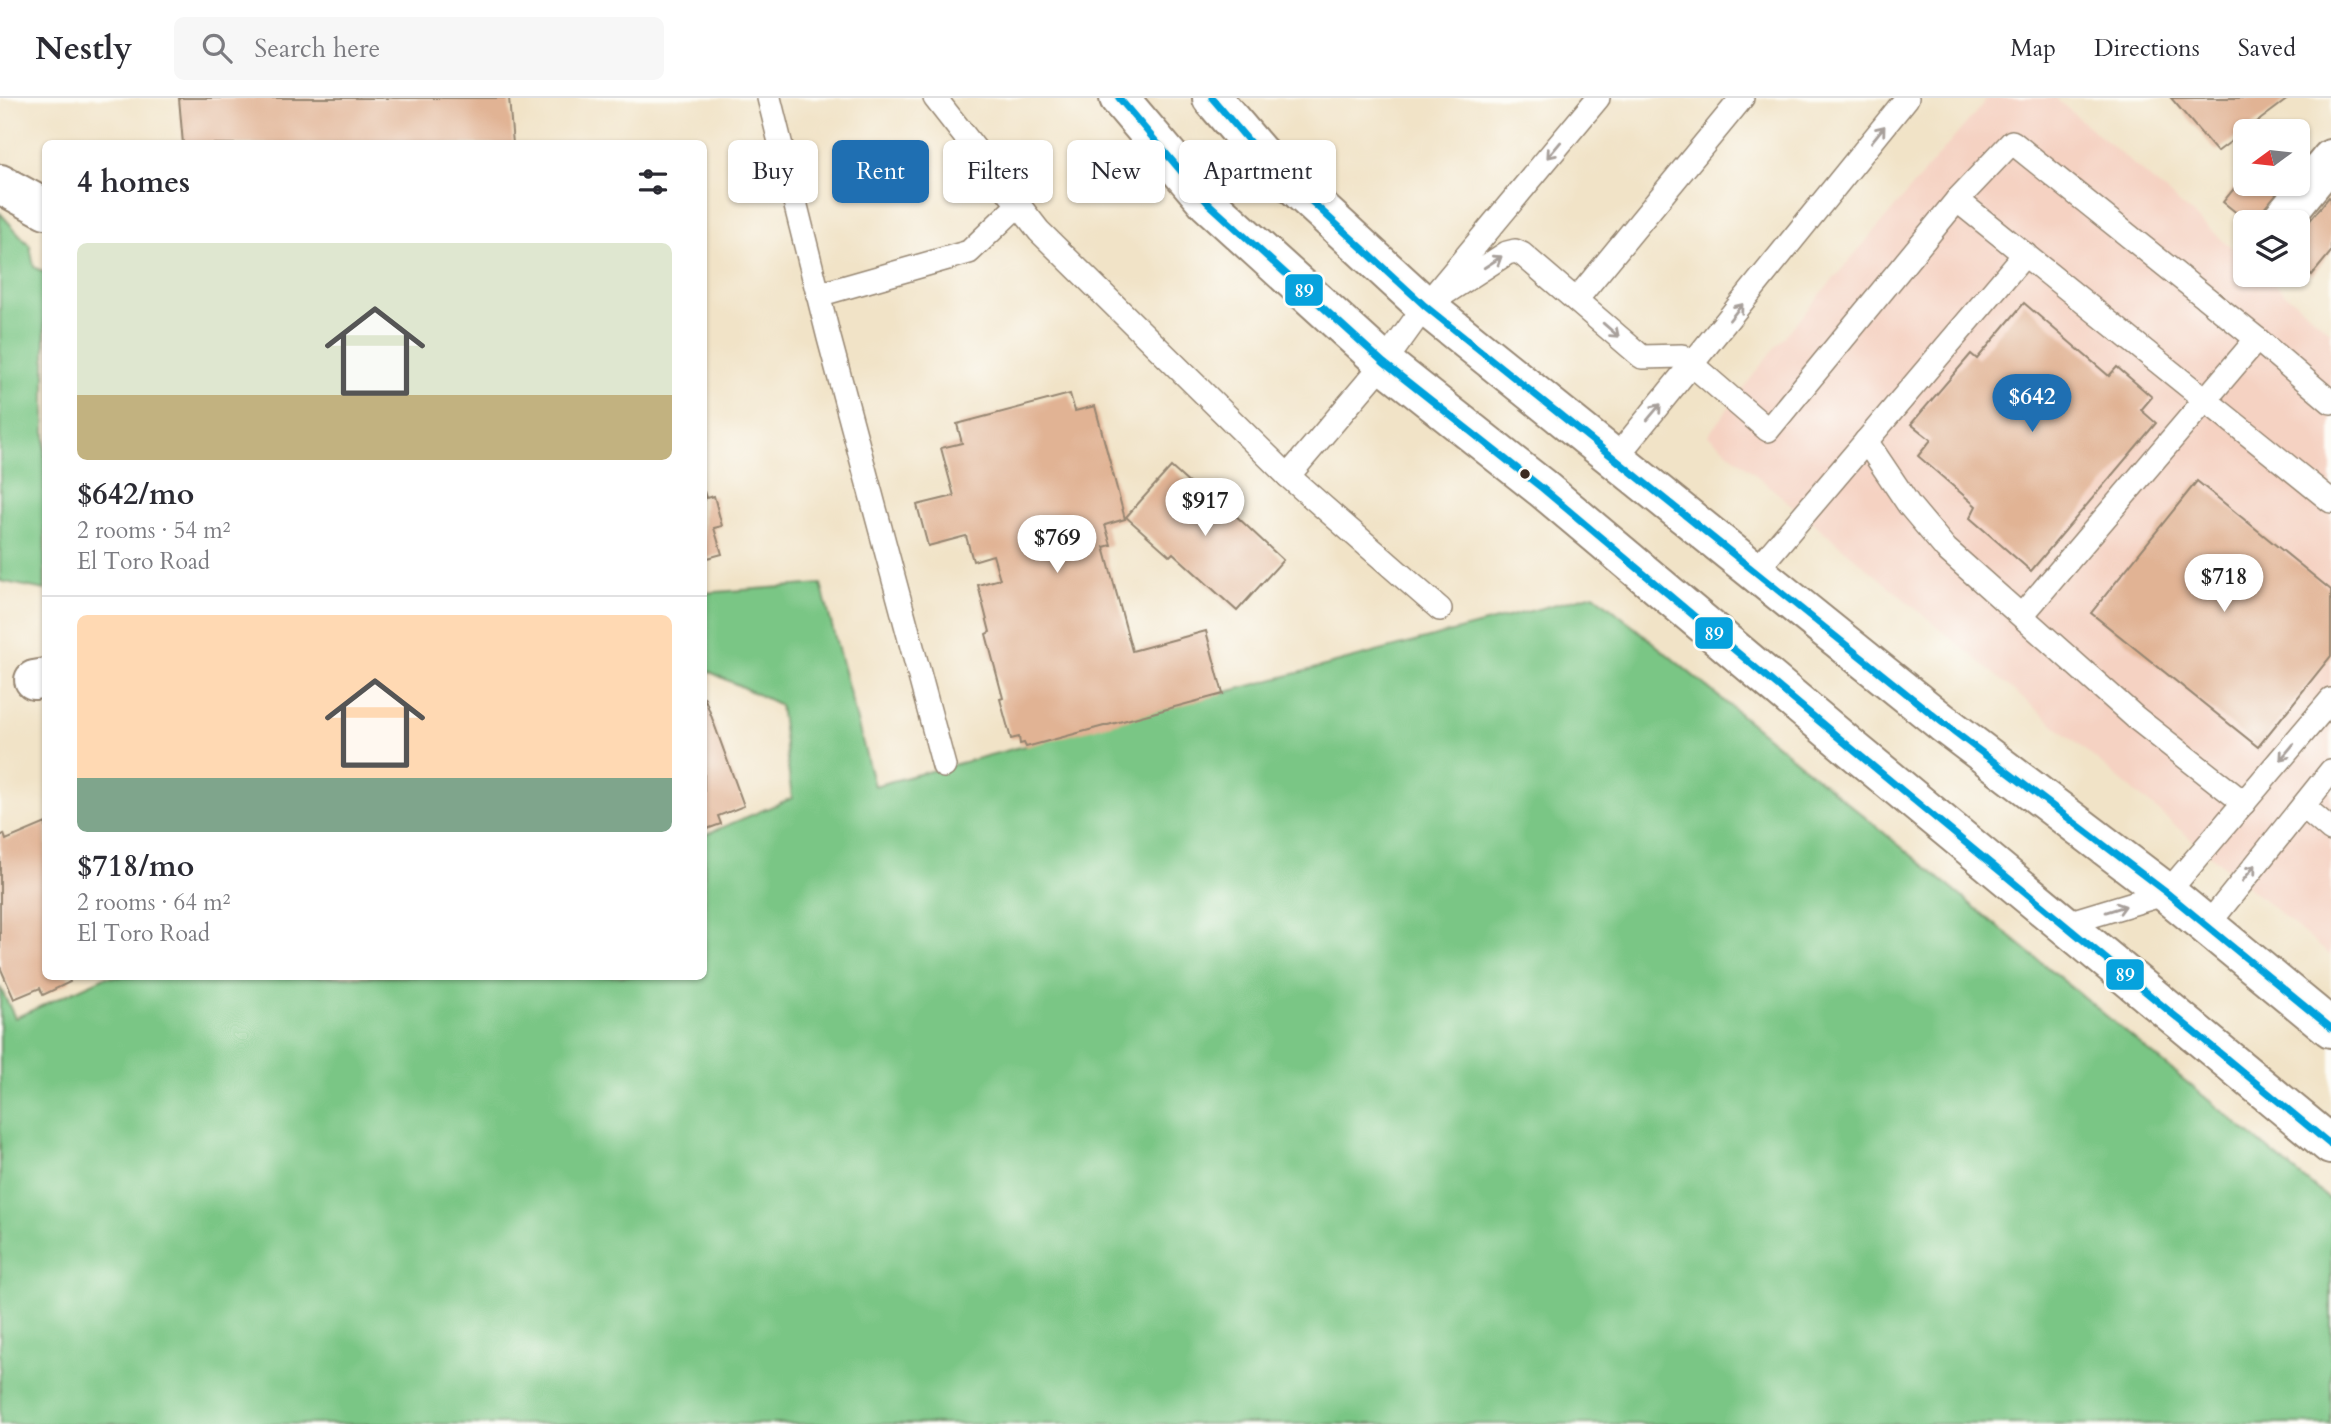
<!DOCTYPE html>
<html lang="en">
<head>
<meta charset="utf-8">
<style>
	:root { --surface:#fff; --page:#f7f7f7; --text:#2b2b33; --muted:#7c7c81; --line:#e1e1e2; --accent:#1f6fb2 }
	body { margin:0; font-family:Cardo,serif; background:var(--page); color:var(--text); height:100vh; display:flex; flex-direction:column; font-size:26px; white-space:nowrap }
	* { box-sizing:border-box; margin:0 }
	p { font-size:23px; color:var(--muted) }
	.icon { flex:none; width:38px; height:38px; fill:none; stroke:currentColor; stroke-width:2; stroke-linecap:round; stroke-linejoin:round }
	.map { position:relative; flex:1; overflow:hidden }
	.drawer { position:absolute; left:42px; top:42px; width:665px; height:840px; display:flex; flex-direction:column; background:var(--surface); border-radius:10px; box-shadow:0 2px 5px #0004 }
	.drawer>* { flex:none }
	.hud { position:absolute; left:728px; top:42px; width:665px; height:63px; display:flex; gap:14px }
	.needle { width:46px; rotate:255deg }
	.buttons { position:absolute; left:2233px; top:21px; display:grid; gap:14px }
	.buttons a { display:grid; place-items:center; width:77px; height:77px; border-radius:10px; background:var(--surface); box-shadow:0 2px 5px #0004; font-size:35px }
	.price { position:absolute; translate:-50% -60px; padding:0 16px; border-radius:24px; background:#fff; color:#222; font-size:23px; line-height:46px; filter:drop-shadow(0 2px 4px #0008) }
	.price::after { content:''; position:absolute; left:50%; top:42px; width:21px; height:16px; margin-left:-10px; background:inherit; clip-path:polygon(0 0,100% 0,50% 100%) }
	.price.on { background:var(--accent); color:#fff }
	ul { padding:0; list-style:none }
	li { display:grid; align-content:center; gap:14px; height:371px; padding:0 35px }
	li+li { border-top:2px solid var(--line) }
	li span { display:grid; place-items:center; height:217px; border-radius:10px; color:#555 }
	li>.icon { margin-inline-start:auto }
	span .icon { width:126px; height:126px; fill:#fffc; stroke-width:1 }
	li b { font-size:30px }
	h2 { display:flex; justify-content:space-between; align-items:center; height:84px; padding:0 35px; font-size:30px }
	.tag { padding:0 24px; border-radius:10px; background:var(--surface); box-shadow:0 2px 5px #0004; font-size:24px; line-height:63px }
	.tag.on { background:var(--accent); color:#fff }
	header { display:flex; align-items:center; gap:42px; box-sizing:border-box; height:98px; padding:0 35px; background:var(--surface); border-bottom:2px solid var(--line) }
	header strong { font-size:33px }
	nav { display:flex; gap:38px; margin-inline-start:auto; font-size:24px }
	.search { width:490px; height:63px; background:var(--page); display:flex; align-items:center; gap:18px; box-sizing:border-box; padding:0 24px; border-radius:10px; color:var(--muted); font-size:26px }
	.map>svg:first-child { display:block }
</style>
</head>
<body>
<header>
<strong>Nestly</strong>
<div class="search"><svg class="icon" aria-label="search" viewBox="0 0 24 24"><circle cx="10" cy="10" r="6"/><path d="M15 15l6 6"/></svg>Search here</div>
<nav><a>Map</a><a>Directions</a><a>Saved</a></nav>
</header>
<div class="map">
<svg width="2331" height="1326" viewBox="0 0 2331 1326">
	<rect width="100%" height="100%" fill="#fdfcf7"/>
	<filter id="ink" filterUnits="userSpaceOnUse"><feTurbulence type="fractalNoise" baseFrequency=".0143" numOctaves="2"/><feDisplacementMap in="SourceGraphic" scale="14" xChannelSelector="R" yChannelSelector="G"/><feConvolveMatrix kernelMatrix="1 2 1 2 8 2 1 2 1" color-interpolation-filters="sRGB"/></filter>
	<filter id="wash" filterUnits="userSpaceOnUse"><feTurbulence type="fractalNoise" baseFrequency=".00686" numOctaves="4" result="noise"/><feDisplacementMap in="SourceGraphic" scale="28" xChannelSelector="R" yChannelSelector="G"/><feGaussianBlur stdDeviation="1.57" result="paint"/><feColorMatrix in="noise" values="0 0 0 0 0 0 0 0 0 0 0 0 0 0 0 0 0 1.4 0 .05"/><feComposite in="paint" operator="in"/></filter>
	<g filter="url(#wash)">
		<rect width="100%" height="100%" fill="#f1e3c7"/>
		<polygon fill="#f5d2c2" points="1988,0 2055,0 2245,161 2245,177 2263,177 2331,234 2331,858 1708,337 1767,259"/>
		<g fill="#7ac685" stroke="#5a7852" stroke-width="2">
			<polygon points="0,115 30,148 34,169 45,175 45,492 0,483"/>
			<polygon points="821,486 874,688 1594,496 2331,1103 2331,1326 0,1326 0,889 15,920 105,879 704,878 704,737 792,700 780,607 704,571 704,495"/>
		</g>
		<g id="blocks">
			<g fill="#e1b394">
				<polygon points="179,0 509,0 513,46 183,46"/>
				<polygon points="2171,0 2289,0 2217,54"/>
				<polygon points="2245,77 2245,86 2285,86 2253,124 2248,124 2223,104"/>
				<polygon points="2329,99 2331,101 2331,154 2312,177 2298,165 2298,137"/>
				<polygon points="2024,205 2109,278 2117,269 2152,299 2141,312 2156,325 2031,473 1970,420 1976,408 1918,358 1931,342 1911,326 1971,256 1977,261"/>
				<polygon points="1070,296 1075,313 1095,308 1125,421 1105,427 1111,447 1104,449 1132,553 1206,533 1223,596 1026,649 1024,645 1020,646 1019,639 1011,641 1000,601 1003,600 986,536 990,534 978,487 1000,481 993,457 973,463 966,438 928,448 917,407 954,398 941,350 962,345 957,326"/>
				<polygon points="1171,369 1212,406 1217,400 1283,462 1237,513 1173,455 1170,458 1126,419"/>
				<polygon points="2197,383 2331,492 2331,558 2258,649 2091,515"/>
				<polygon points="704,393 706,400 714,398 722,428 714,430 722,456 704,461"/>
				<polygon points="704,598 744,708 718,718 721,726 704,732"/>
				<polygon points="46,725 46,878 68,878 70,884 43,897 40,890 14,901 0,869 0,738 4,736 6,742"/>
			</g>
		</g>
	</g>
	<g filter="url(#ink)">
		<use href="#blocks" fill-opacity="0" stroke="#968672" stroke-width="2"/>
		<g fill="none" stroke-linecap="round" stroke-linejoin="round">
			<defs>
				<g id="service">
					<polyline points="769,0 829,240 944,668"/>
					<polyline points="935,0 1039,133 1288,378 1440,511"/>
					<polyline points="1957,102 2012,44 2257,241 2331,304"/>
					<polyline points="818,197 969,154 1018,107"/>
					<polyline points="1576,202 1742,0"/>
					<polyline points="1425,208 1507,155 1515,153 1522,156 1642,259 1682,258 1768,332 1957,102 2331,403"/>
					<polyline points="1866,343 1909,407 1946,451 2136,620 2244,705"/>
					<polyline points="1614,362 1907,0"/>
					<polyline points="1288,378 1384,265 1425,208 1598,0"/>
					<polyline points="1755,474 2025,156"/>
					<polyline points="2022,517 2257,241"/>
					<polyline points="2303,708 2331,732"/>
					<polyline points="2064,826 2167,795 2331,602"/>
					<polyline points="2206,829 2331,673"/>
				</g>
				<g id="minor">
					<polyline points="0,86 46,111"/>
					<polyline points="2281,122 2331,61"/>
					<polyline points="34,582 46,580"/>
				</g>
				<g id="primary">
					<polyline points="1119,0 1208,105 1384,265 1542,390 1851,650 2331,1047"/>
					<polyline points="1212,0 1259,55 1425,208 1943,625 2167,795 2331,930"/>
				</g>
			</defs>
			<use href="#service" stroke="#968672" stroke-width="26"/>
			<use href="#minor" stroke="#968672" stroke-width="42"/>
			<use href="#primary" stroke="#968672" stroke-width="42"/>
			<use href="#service" stroke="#fff" stroke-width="23"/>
			<use href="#minor" stroke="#fff" stroke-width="38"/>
			<use href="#primary" stroke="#fff" stroke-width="38"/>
			<defs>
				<g id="bus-1">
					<polyline points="1119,0 1208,105 1384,265 1542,390 1851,650 2331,1047"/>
					<polyline points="1212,0 1259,55 1425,208 1943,625 2167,795 2331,930"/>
				</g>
			</defs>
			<use href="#bus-1" stroke="#fdfcf7" stroke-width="12"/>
			<use href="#bus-1" stroke="#06a2dd" stroke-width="7"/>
		</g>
		<defs><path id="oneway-shaft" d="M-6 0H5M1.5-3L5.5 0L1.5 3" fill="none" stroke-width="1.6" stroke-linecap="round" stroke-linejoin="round" transform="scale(1.75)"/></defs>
		<g stroke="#a79f9a">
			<use href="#oneway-shaft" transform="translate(1878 36) rotate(-51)"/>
			<use href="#oneway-shaft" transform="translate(1554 52) rotate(130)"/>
			<use href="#oneway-shaft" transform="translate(1493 164) rotate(-33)"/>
			<use href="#oneway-shaft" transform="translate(1736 214) rotate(-51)"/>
			<use href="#oneway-shaft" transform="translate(1611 232) rotate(41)"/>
			<use href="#oneway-shaft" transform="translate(1654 314) rotate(-50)"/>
			<use href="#oneway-shaft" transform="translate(2287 654) rotate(130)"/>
			<use href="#oneway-shaft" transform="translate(2249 775) rotate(-51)"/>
			<use href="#oneway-shaft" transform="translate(2116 811) rotate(-17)"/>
		</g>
	</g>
	<circle fill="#3b2a1e" stroke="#fdfcf7" stroke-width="2.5" cx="1525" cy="376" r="6"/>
	<g stroke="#fdfcf7" stroke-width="2.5">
		<rect x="1284" y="175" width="40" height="34" rx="7" fill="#06a2dd"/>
		<rect x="1694" y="518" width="40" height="34" rx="7" fill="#06a2dd"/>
		<rect x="2105" y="860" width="40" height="33" rx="7" fill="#06a2dd"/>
	</g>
	<g font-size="19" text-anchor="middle" font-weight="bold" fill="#fff">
		<text x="1304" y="199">89</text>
		<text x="1714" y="542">89</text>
		<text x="2125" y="883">89</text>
	</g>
</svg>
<div class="buttons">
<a><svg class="needle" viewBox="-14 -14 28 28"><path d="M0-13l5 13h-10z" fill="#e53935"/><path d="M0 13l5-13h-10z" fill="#7c7c81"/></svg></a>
<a><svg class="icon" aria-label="layers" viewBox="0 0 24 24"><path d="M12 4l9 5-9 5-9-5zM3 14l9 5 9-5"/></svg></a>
</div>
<b class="price on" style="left:2032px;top:336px">$642</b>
<b class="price" style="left:1205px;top:440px">$917</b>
<b class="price" style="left:1057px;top:477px">$769</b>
<b class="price" style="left:2224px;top:516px">$718</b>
<div class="hud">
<a class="tag">Buy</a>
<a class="tag on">Rent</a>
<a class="tag">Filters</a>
<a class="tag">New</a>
<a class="tag">Apartment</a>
</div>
<section class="drawer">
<h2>4 homes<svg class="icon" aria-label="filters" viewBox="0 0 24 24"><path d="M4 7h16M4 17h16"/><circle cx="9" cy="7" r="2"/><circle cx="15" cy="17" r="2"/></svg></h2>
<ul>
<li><span style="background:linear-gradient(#dfe7d0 70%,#c2b280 0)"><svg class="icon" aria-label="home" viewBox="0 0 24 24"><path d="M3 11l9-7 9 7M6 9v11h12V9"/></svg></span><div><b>$642/mo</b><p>2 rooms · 54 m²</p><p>El Toro Road</p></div></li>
<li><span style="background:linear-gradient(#ffd9b3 75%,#7fa58c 0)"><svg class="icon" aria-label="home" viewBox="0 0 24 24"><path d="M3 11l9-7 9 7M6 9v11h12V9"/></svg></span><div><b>$718/mo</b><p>2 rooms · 64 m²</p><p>El Toro Road</p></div></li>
</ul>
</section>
</div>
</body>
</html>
